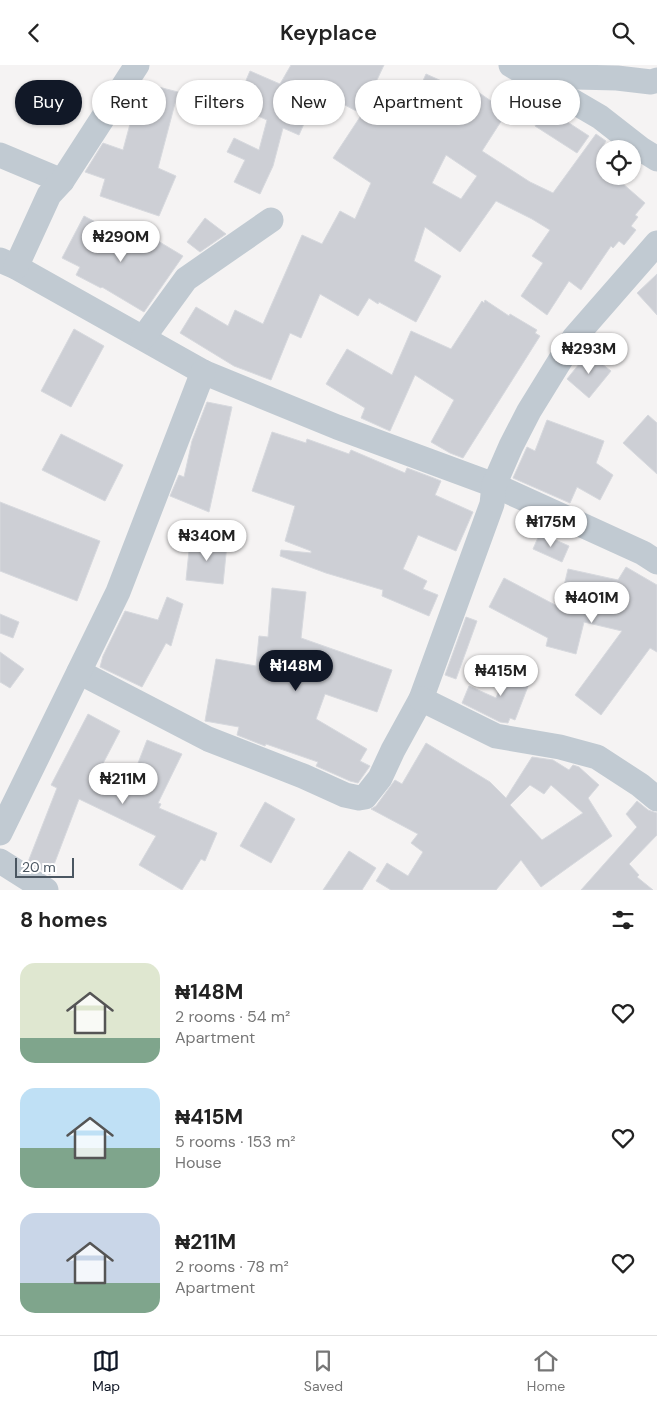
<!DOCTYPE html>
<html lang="en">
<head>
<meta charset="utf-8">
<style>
	:root { --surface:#fff; --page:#f6f6f6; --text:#222; --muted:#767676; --line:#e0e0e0; --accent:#111827 }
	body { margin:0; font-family:"DM Sans",sans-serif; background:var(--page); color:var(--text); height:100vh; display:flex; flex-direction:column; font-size:19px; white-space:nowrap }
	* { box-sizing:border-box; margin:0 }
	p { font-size:16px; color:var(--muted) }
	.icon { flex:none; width:28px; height:28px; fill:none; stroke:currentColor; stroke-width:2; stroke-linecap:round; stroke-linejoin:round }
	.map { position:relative; height:825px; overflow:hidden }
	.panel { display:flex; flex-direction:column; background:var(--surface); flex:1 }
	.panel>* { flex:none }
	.hud { position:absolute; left:15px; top:15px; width:628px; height:45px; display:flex; gap:10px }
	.fabs { position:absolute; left:596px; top:75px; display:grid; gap:10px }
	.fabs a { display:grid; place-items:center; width:45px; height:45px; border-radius:50%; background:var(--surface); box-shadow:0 1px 4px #0004; font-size:25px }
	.scale { position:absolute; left:15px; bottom:12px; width:59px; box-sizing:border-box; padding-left:5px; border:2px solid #4a5661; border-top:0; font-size:14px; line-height:18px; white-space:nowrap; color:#4a5661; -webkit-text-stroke:4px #fff; paint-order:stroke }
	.price { position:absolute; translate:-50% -42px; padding:0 11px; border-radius:18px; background:#fff; color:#222; font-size:16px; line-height:32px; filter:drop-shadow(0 1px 2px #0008) }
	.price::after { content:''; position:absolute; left:50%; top:30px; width:15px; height:11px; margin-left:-8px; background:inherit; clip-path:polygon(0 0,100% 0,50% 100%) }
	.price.selected { background:var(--accent); color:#fff }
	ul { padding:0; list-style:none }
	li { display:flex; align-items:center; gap:15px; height:125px; padding:0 20px }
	li span { display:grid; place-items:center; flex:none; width:140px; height:100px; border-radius:15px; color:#555 }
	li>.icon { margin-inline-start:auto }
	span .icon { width:60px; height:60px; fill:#fffc; stroke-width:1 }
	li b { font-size:21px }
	h2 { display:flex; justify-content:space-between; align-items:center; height:60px; padding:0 20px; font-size:21px }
	.tag { padding:0 18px; border-radius:22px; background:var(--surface); box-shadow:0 1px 4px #0004; font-size:18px; line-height:45px }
	.tag.selected { background:var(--accent); color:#fff }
	header { display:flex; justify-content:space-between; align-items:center; height:65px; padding:0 20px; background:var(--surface); font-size:22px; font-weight:600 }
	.dock { display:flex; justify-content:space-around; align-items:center; height:70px; border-top:1px solid var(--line); background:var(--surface); font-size:14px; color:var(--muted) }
	.dock a { display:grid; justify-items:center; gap:2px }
	.dock .selected { color:var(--accent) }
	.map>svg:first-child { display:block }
</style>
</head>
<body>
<header><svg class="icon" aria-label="back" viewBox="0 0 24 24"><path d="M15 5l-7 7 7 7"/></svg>Keyplace<svg class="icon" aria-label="search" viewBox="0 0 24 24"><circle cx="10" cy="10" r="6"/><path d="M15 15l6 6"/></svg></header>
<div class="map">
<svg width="657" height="825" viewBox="0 0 657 825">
	<rect width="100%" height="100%" fill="#f5f3f3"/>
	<g fill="#cdcfd5" stroke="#d7d9de" fill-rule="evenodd">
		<path d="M291 0H384L376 17 414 36 426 9 475 31 478 27 507 47 482 86 530 117 553 128 596 69 606 76 596 92 605 99V111H614L645 138 635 150 638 152 631 161 636 165 624 180 619 176 613 183 611 181 581 225 569 216 547 250 521 231 543 198 532 191 550 165 532 154 496 136 460 187 425 162 414 196 441 211 416 257 379 237 378 239 369 233 358 251 320 229 301 273 290 268 271 315 234 301 180 268 196 242 228 261 235 245 263 259 302 170 322 179 340 146 355 154 371 118 333 93 362 49 320 27 318 30 317 29 299 70 283 63 273 101 260 129 234 117 245 95 227 87 234 73 259 85 267 55 235 41 250 6 280 19ZM446 90 477 111 461 134 432 118Z"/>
		<polygon points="143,18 178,27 158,103 176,111 159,151 100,131 105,114 85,107 103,78 123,85 140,22"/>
		<polygon points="546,43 589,71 577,88 535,61"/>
		<polygon points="84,151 142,181 148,170 183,191 144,247 102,222 101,223 76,210 80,202 62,193"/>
		<polygon points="205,153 226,169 200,187 187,177"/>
		<polygon points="657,209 657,250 637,228"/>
		<polygon points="485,235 509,251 510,249 537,265 535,268 540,271 463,393 450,388 431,377 454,335 415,310 390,366 361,353 365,343 326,319 347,284 392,310 411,266 451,284 482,236 484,238"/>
		<polygon points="74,264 104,281 71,342 41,326"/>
		<polygon points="588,288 611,306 589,333 567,314"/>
		<polygon points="207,337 232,342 209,447 170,431 179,410 184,412 192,376"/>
		<polygon points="648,350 657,358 657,409 623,378"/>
		<polygon points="547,355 604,376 596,398 613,410 600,435 577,422 570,438 513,413 527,382 535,386"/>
		<polygon points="272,367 306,378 307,374 349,389 351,385 405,408 407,403 431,412 441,416 435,430 473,447 456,486 418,470 403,504 427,516 423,524 438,530 429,551 382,531 383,525 326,508 280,491 281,485 311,488 311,486 285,476 295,441 252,426"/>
		<polygon points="61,369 123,400 105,436 42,405"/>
		<polygon points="0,437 100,476 77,536 0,506"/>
		<polygon points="540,468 569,481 562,497 533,484"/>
		<polygon points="190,476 227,479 223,519 186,515"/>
		<polygon points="626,502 657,520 657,587 650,583 601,650 575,630 622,566 584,557 576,589 546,581 548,573 489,542 504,513 559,542 568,504 618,515"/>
		<polygon points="272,523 306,527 301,573 392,605 377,647 325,629 316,654 367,684 360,696 370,701 358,718 350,716 316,701 318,697 266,679 265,681 237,670 239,662 205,656 216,594 256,601 259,571 268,572"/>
		<polygon points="167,532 183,539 171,581 166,578 142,622 100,602 103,591 125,546 158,555"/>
		<polygon points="0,549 19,557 13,573 0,568"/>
		<polygon points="466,552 477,556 456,614 445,610"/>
		<polygon points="0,587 24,604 10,623 0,617"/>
		<polygon points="509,601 532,611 515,655 510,653 508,658 500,657 462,638 469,621 496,633"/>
		<polygon points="88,649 120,666 97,710 128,724 147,675 182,689 158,738 161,739 159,743 217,768 205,796 201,794 182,825 139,800 156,771 79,734 50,810 28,797 57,723 51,720"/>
		<path d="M426 678 490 717 506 733 532 692 553 695 569 705 573 700 579 702 599 720 588 733 612 771 541 822 521 795 496 825H391L376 816 387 798 408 811 423 787 411 778 418 769 371 744 376 741 395 715 402 719ZM530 720 544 729 551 720 583 748 542 775 510 740Z"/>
		<polygon points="637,736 648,745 657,748 657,770 629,799 639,810 637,812 653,825 581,825 637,762 626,749"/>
		<polygon points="265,737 295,754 271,798 240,781"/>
		<polygon points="349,786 376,803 362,825 323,825"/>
	</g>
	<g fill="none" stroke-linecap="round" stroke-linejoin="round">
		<g stroke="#c1cad2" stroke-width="25">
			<polyline points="511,0 600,52 641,84 657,94"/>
			<polyline points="533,11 617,13 651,17 657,15"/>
			<polyline points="0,90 62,116"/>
			<polyline points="0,195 16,202 203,307 337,362 494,420 643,488 657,497"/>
			<polyline points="16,202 49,130 62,116 137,0"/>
			<polyline points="143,273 186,214 271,155"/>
			<polyline points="79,607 208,674 303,711 345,730 359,733 365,732 380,713 393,685 421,634 492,439 494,420 511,381 529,346 574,273 657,178"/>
			<polyline points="421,634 496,671 560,682 597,692 640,720 657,734"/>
			<polyline points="0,768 118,527 203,307"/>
			<polyline points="0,796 46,825"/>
		</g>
	</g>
</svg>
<div class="fabs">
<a><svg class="icon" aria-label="locate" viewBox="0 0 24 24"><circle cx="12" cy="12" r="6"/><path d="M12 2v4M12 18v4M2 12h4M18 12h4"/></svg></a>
</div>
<div class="scale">20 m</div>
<b class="price" style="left:121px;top:198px">₦290M</b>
<b class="price" style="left:589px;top:310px">₦293M</b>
<b class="price" style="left:551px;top:483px">₦175M</b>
<b class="price" style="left:207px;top:497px">₦340M</b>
<b class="price" style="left:592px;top:559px">₦401M</b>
<b class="price selected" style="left:296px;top:627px">₦148M</b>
<b class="price" style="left:501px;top:632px">₦415M</b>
<b class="price" style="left:123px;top:740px">₦211M</b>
<div class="hud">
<a class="tag selected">Buy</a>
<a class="tag">Rent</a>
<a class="tag">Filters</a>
<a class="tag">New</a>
<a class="tag">Apartment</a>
<a class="tag">House</a>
</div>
</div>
<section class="panel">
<h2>8 homes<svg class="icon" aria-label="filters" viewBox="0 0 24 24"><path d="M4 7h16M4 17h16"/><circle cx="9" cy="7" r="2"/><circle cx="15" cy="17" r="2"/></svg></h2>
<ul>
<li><span style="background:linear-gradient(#dfe7d0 75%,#7fa58c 0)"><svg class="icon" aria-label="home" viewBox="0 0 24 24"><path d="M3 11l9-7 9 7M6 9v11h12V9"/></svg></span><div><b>₦148M</b><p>2 rooms · 54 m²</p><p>Apartment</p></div><svg class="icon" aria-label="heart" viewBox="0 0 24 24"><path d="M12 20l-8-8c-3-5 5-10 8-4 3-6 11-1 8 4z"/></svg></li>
<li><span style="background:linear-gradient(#bfe0f5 60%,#7fa58c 0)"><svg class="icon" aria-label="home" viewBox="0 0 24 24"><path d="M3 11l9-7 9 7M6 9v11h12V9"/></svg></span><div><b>₦415M</b><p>5 rooms · 153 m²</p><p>House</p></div><svg class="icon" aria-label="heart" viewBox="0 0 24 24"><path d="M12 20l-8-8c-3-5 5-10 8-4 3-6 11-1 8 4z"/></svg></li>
<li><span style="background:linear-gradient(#c9d6e8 70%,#7fa58c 0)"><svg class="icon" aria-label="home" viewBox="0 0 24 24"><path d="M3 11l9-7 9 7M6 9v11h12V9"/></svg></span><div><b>₦211M</b><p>2 rooms · 78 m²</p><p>Apartment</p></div><svg class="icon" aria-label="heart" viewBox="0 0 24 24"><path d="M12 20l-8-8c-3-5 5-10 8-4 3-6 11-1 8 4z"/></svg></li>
</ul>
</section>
<nav class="dock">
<a class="selected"><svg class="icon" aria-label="map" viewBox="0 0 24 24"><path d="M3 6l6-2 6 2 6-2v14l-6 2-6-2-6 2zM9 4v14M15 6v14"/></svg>Map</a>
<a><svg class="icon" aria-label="saved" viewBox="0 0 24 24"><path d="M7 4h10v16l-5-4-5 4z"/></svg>Saved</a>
<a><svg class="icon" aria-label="home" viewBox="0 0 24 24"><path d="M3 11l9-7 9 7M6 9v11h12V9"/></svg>Home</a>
</nav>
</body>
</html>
